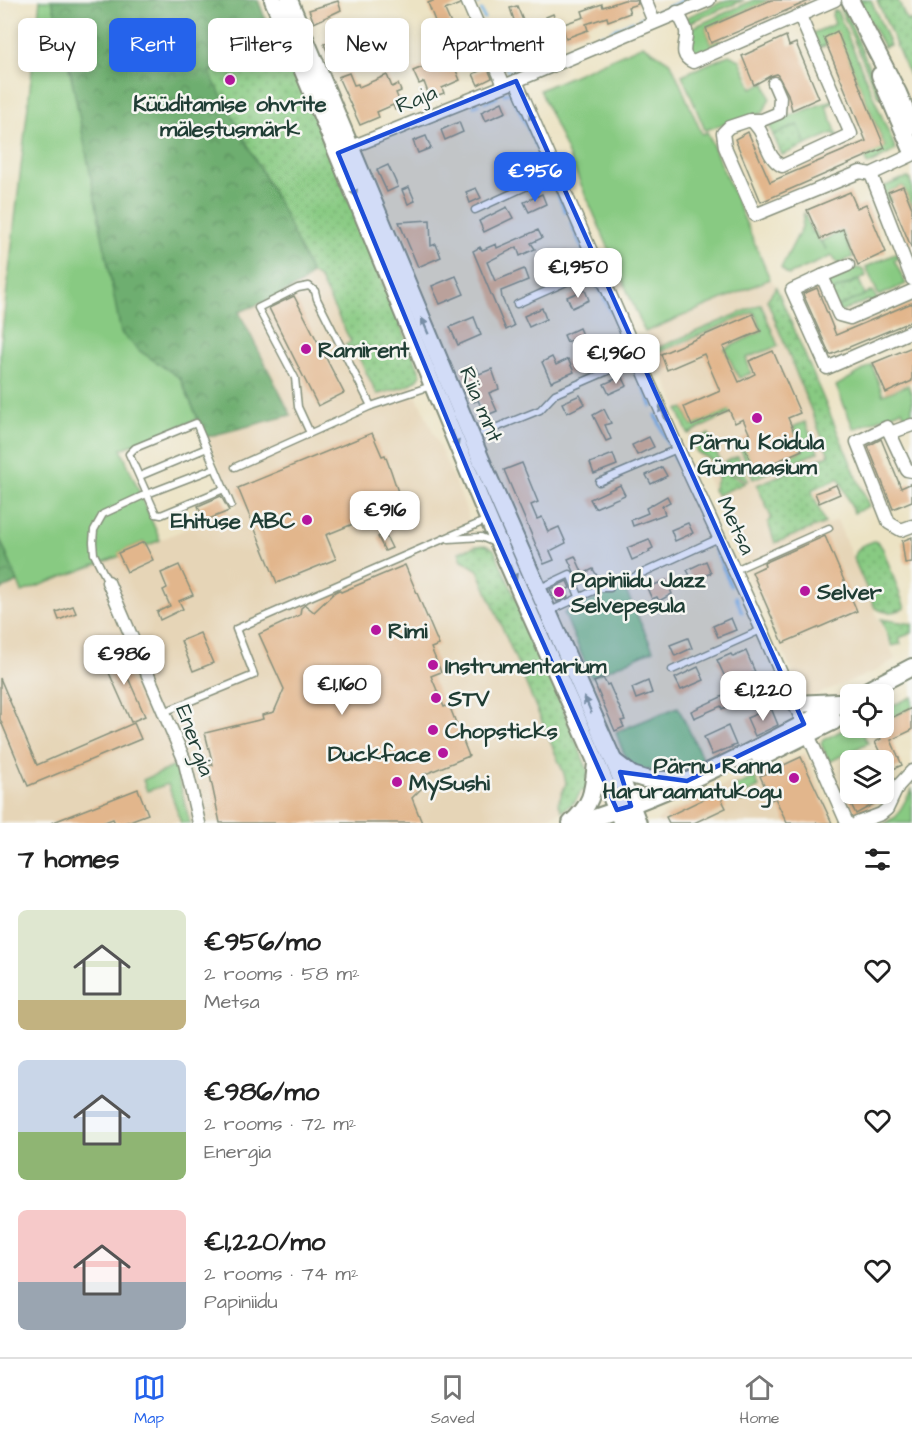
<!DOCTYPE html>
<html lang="en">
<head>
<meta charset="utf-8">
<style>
	:root { --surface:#fff; --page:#f2f2f2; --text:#222; --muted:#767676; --line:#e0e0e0; --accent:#2563eb }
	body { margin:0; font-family:"Architects Daughter",sans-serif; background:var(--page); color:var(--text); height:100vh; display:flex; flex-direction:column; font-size:22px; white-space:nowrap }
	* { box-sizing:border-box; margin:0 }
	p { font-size:20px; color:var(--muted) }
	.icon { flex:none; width:33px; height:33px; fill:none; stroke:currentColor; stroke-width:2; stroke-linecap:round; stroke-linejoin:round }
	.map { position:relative; height:823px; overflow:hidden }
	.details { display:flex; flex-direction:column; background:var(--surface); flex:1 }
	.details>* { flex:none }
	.banner { position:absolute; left:18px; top:18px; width:600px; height:54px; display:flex; gap:12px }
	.buttons { position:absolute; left:840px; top:684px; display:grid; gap:12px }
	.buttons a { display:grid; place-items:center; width:54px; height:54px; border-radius:9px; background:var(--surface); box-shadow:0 3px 9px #0003; font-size:30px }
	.price { position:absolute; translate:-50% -51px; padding:0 14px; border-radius:12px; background:#fff; color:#222; font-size:20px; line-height:39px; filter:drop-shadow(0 2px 3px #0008) }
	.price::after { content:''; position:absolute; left:50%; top:36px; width:18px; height:14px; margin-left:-9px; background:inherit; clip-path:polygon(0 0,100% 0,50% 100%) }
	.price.selected { background:var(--accent); color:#fff }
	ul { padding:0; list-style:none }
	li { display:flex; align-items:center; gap:18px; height:150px; padding:0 18px }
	li span { display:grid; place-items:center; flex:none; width:168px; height:120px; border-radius:9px; color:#555 }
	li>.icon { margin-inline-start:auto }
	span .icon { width:72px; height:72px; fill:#fffc; stroke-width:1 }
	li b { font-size:26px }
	h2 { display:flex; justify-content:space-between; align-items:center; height:72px; padding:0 18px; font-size:26px }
	.chip { padding:0 21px; border-radius:9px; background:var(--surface); box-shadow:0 3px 9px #0003; font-size:21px; line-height:54px }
	.chip.selected { background:var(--accent); color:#fff }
	.menu { display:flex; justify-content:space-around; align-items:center; height:84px; border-top:2px solid var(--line); background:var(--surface); font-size:16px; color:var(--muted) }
	.menu a { display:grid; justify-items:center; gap:3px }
	.menu .selected { color:var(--accent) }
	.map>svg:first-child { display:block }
</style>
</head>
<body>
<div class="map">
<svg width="912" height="823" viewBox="0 0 912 823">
	<defs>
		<pattern id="forest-crowns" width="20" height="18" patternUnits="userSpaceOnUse" patternTransform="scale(1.5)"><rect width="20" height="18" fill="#6eae70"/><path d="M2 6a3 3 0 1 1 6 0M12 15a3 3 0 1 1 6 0" fill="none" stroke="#5a8f5d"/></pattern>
		<pattern id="park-dots" width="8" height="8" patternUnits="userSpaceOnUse" patternTransform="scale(1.5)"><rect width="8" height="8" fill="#88ca82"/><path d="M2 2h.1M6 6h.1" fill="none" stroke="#6fa56b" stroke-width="1.8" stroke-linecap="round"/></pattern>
	</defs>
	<rect width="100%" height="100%" fill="#f6f6f2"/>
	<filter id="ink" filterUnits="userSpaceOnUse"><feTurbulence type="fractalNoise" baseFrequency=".0167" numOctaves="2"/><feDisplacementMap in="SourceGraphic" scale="12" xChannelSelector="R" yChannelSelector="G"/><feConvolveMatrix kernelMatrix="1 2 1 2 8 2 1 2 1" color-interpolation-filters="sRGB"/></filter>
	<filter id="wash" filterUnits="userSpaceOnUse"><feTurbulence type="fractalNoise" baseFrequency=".008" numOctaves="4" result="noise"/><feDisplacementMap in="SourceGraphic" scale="24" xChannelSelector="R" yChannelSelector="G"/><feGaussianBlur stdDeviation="1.35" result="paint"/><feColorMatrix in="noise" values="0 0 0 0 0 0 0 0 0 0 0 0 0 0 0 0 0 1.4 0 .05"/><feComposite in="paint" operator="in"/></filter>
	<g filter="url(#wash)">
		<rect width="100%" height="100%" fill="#ece3c4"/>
		<g fill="#e6d5b7">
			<polygon points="311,273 319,278 351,342 345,345 353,346 377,393 410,384 423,409 464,503 476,546 459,553 462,560 478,570 564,774 566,783 558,802 562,811 533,823 0,823 0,590 18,582 22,592 120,556 152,560 146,546 237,507 206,437 291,415 238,312 297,286 307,279"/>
			<polygon points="770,279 775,284 869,506 854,513 839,478 813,489 812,492 826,525 837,520 895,659 876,671 808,698 802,694 742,560 645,332"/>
			<polygon points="805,753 836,823 656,823 664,814 737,779 740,784"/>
		</g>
		<g fill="#88ca82" stroke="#54845b" stroke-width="1.5">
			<polygon points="40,0 52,0 140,351 180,378 198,419 121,449 160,540 146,546 144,542 119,553 120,556 22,592 0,539 0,351"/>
			<polygon points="727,0 744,0 686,24 685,21 687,17"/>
			<polygon points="754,0 771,0 706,28 711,43 719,40 721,43 716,48 694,56 687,50 687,30"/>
			<polygon points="858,0 871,0 890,45 884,47"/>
			<polygon points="843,5 882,98 878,96 840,8"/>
			<polygon points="833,11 837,11 896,150 868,165 864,157 885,147 837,32 827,45 818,48 811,34 835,24 832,15"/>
			<polygon points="643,45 671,63 702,134 707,132 770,279 645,332 540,90"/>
			<polygon points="729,55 740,60 752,88 765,83 770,98 763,113 705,130 682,75"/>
			<polygon points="835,99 835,102 826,106 839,139 833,133 806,145 798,125 773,135 769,124"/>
			<polygon points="909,178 912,186 912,208 903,186 888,192 891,200 886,202 881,188 902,179"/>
			<polygon points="804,212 812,233 815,231 819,240 827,250 821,241 842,231 853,257 838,264 832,256 788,275 781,268 802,227"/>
			<polygon points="897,253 899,258 894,260 906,284 879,296 866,267"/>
			<polygon points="856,268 863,269 866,276 830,292 826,281"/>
			<polygon points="873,291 879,304 873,307 869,300 840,312 837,307"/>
			<polygon points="761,304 778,346 746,358 751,373 739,378 725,349 762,331 754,312 657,353 655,349"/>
			<polygon points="872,365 883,395 908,385 912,395 912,421 908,423 902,410 854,429 836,386"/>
			<polygon points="736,407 737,410 688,434 678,410 684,408 692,426"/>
			<polygon points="805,422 818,452 753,479 739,445 743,444 756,471 803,450 793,427"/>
			<polygon points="709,434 720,461 718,464 697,452 692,441"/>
			<polygon points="624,587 653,650 591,677 564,613"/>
			<polygon points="912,697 912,708 894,717 889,707"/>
			<path d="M678 707 704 762C684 769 641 779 627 759 622 751 619 741 616 732Z"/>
			<polygon points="850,726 850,728 860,728 868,743 829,762 821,744 823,740"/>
			<polygon points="175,766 190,823 181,823 168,784 147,791 143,780"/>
			<polygon points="755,777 759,787 742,795 744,801 741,802 734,787"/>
			<polygon points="912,789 912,823 884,823 896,817"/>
		</g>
		<g fill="url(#forest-crowns)" stroke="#467652" stroke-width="1.5">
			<path d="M52 0H258L277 49 209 72 282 209 311 273C305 288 255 305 239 312L291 415 206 437 180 378 140 351 121 333 71 74Z"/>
			<polygon points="0,539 18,582 0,590"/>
		</g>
		<g fill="url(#park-dots)" stroke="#54845b" stroke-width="1.5">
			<polygon points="877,0 898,0 907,21 912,19 912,74 909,75"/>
			<path d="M285 47 421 374C416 387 390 391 377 394L353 346 347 349 345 345 351 342 319 278 311 273 282 209 209 72Z"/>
			<polygon points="798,125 806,145 782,155 773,135"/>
			<polygon points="859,280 865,295 837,307 830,292"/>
			<polygon points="776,287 869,506 854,513 839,478 813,489 812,492 825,523 775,543 768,522 771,517 757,485 829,455 767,300"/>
			<polygon points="738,456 748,480 747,481 724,467 725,462"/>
			<polygon points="722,469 745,483 717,495 713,490"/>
			<path d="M874 541 879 543 883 549 905 608C894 613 887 614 875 608L853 557 861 546Z"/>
			<polygon points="485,545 494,549 549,674 588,771 589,791 581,791 575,802 562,811 558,803 566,783 564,774 478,570 462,560 459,552 476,546"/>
			<polygon points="881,619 912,624 912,633 899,638 901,644 892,646"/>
		</g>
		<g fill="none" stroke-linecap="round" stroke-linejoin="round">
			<g stroke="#6eb3e4" stroke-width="3">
				<polyline points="476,0 478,4"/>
				<polyline points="666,8 685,0"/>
				<polyline points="481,11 484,18"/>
				<polyline points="658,11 660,10"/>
				<polyline points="639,19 647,16"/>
				<polyline points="487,25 508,72 519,69"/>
				<polyline points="611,31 633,21"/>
				<polyline points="599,36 604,34"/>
				<polyline points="570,48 591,39"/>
				<polyline points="525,66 550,56"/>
				<polyline points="504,94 511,92 547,169"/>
				<polyline points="485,102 497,97"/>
				<polyline points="474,106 479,104"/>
				<polyline points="552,182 566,212"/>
				<polyline points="571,223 590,265"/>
				<polyline points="594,276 611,312"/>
				<polyline points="615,321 627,350"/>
				<polyline points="634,367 652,406"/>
				<polyline points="656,415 668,444"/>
				<polyline points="674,456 709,533"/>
				<polyline points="714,547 731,586"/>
				<polyline points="736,597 742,612"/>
			</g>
		</g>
		<g id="blocks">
			<g fill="#e2b68c">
				<polygon points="435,0 459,0 460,4 445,10 451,24 438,29 428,3"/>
				<polygon points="624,0 637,0 638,4 628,7 630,13 608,21 607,17 586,24 588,30 566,38 564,32 553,36 546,17 553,14 558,26 584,17 582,11 602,4 603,7"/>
				<polygon points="771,0 811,0 711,43 706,28"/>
				<polygon points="338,1 341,10 314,23 309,10"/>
				<polygon points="517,6 524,23 516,26 510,8"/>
				<polygon points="469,26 475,40 459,46 453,32"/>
				<polygon points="837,31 885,148 761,202 735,139 748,132 770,182 866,141 824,38"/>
				<polygon points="356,32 364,49 357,52 362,61 348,67 342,53 330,58 324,44"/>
				<polygon points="541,34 546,47 524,56 519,43"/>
				<polygon points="786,36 789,46 796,43 819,98 792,110 788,94 777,74 770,76 754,85 742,56"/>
				<polygon points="450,56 460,80 442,88 444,93 430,98 424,82 419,84 413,71"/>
				<polygon points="487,67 492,78 478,85 473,74"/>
				<polygon points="349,73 354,85 358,84 359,87 387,75 392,87 398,84 401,91 396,93 402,107 395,110 393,105 377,112 379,117 360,125 338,77"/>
				<polygon points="502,102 506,112 485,121 481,112"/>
				<polygon points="459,122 463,132 445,140 441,130"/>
				<polygon points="426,136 431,148 418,153 413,141"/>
				<polygon points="388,165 398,187 387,192 377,170"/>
				<polygon points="529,165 533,174 515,182 511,173"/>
				<polygon points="903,186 912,208 912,249 888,192"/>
				<polygon points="409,187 415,201 408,204 402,190"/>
				<polygon points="476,188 481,198 470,203 466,192"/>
				<polygon points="850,192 857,208 866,204 886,252 858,265 843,229 820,239 807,210"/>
				<polygon points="542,194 546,204 529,212 524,202"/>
				<polygon points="507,207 513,218 484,232 479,221"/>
				<polygon points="430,220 431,246 436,244 441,257 418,267 399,222"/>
				<polygon points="538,230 542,238 531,243 535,249 520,256 517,247 487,262 495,281 524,269 528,280 501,291 502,298 514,326 506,330 473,251 480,247 482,250 496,244 497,248"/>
				<polygon points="567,250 571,261 554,268 549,257"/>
				<polygon points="456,276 464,294 440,304 432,286"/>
				<polygon points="817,288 836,335 912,303 912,321 830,355 803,294"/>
				<polygon points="585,290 589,300 572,308 567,297"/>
				<polygon points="294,296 344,393 318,406 269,308"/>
				<polygon points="542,308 546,319 529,327 524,316"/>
				<polygon points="753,314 761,331 723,347 739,382 755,374 749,361 773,351 800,413 788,418 802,450 755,471 741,439 750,435 743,419 735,423 729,410 692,426 684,407 720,391 704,354 667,370 661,354"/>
				<polygon points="474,317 481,335 458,345 450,327"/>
				<polygon points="579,328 582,335 567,342 564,335"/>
				<polygon points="609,346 614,356 597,364 592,354"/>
				<polygon points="912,347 912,381 886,393 873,363"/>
				<polygon points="552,357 556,365 568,359 574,372 551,382 542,362"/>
				<polygon points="471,365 473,370 477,368 479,374 492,369 499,389 489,393 497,411 485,416 478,400 474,402 461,370"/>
				<polygon points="622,376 627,386 609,394 604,384"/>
				<polygon points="580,395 585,404 567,413 562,403"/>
				<polygon points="604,409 611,423 605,425 611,439 606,441 593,415"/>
				<polygon points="372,433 382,456 385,455 391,471 402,504 326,535 336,559 277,583 238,488"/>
				<polygon points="649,437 654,447 637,455 632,445"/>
				<polygon points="881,439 901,488 912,483 912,501 893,509 868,446"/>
				<polygon points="613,454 617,465 594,474 590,463"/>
				<polygon points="522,463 538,502 531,505 537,519 542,517 548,532 559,527 566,543 550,551 554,560 544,564 504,470"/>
				<polygon points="662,467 667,476 651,484 646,475"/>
				<polygon points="620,485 625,495 595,508 590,499"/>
				<polygon points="836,485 840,494 819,503 815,493"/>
				<polygon points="221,496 229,511 204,521 198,506"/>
				<polygon points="667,496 670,502 662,506 665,514 633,526 631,520 648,513 646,508"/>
				<polygon points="688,523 693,533 675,541 671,530"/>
				<polygon points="385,534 392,548 385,551 378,537"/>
				<polygon points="825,536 857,611 783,643 752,572 765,566 764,563"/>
				<polygon points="912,537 912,562 905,563 902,541"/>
				<polygon points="649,539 653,548 649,550 650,552 632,560 627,548"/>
				<polygon points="144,542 153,560 127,572 118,553"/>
				<polygon points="575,556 583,574 593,569 597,576 580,584 568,559"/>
				<polygon points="706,561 711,573 693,581 687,570"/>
				<polygon points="179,565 193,595 179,601 183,609 160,620 157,612 170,606 163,590 167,588 161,573"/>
				<polygon points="405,565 439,645 431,648 441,672 431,676 444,707 449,705 469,756 423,775 421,789 412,798 422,823 220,823 208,766 213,765 205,733 263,719 262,715 274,712 284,689 259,634 300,615 301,608 305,605 314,612 335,592 339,590 341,592"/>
				<polygon points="666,580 672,594 659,601 657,597 652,599 647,588"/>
				<polygon points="567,581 570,588 565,590 568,597 557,602 550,589"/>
				<polygon points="73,606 76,613 59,620 56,612"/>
				<polygon points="731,618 736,630 718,637 713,626"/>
				<polygon points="200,633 213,663 193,671 181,641"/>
				<polygon points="688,638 692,648 675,656 670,645"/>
				<polygon points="116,651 145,716 131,722 102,657"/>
				<polygon points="746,651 755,672 752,673 759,689 743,696 744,699 722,709 721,706 694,718 691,711 732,692 717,660 731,654 733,657"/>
				<polygon points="698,667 704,680 681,690 675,678"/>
				<polygon points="0,678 37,765 134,723 141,739 28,786 0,719"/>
				<polygon points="603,678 607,685 609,684 625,720 621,721 624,727 615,731 594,682"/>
				<polygon points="648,681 652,693 636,699 632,688"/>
				<polygon points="884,706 889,719 912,708 912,730 891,740 902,765 884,773 884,760 867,760 881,755 875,742 881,739 874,728 884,728"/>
				<polygon points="771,708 778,725 755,736 747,718"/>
				<polygon points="728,726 736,745 712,755 704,737"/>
				<polygon points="801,757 832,823 787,823 775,798 771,800 760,776"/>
				<polygon points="138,789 148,814 124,823 115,823 113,819 102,823 51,823"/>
				<polygon points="718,792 726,808 694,823 669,823 666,817"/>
				<polygon points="846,794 870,794 874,804 856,814"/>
			</g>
		</g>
	</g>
	<g filter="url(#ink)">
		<use href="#blocks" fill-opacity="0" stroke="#86907c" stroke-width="1.5"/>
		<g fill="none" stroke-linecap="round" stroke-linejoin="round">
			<defs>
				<g id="lane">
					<polyline points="475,210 556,173"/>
					<polyline points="517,304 598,268"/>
					<polyline points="310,433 298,407 295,378 258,308 298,288 309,286 315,291 317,299 371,406"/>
					<polyline points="483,433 540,410 555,394 638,358"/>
					<polyline points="235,467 371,406 431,386"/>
					<polyline points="140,476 207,448"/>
					<polyline points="599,482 677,449"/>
					<polyline points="224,489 161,515 156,514 129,454 135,448 196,423 231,505"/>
					<polyline points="449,539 481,537 495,543"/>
					<polyline points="735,570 829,528"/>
					<polyline points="108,582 94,554 93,542 94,530 103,514 142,496 215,468"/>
					<polyline points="623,582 719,538"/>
					<polyline points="538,589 570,574 579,596"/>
					<polyline points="550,611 600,588 610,588"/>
					<polyline points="672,670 761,630"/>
					<polyline points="164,712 254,675 236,629 487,520"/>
				</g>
				<g id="street">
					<polyline points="467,0 504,85"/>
					<polyline points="645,0 654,22"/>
					<path d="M677 12C680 18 685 25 686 31 688 42 677 55 693 62L835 0"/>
					<path d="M800 16 851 134 782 166C764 157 767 130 750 120L729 127 723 133 725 147 755 215 860 172 871 174 912 155"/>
					<polyline points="516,81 678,449 762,630 847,823"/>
					<polyline points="751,120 762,120 779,113 780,97 774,83"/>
					<polyline points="344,150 516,81 709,0"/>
					<polyline points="871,174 912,279"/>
					<polyline points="822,276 848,265"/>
					<polyline points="912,291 850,318 839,315 822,276 792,290 827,368 912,331"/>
					<polyline points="890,433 912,425"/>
					<polyline points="912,471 907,470 887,427 857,442 889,523 901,530 912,526"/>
					<polyline points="108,582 184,759 199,823"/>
					<polyline points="857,823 881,814 887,809 898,786 912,771"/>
				</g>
				<g id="secondary">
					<path d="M273 0C344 165 410 333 480 499 525 608 578 714 622 823"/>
					<polyline points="289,0 482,462 621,778 638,823"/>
					<polyline points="850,0 898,93 912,126"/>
					<polyline points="880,75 912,150"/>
					<polyline points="860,694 912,667"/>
					<polyline points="795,704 838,702"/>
					<polyline points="760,758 834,721"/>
					<polyline points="615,762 632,775 645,779 686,781"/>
					<path d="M571 823C593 804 593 791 596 763"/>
					<path d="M579 823C674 793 763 746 850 699"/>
				</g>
			</defs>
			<use href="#lane" stroke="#86907c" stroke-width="9"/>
			<use href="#street" stroke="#86907c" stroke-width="15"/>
			<use href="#secondary" stroke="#86907c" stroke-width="20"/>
			<use href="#lane" stroke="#fff" stroke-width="6"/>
			<use href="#street" stroke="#fff" stroke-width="12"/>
			<use href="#secondary" stroke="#fff" stroke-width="16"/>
		</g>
		<defs><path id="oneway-solid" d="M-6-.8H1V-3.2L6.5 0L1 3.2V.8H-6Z" transform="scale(1.5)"/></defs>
		<g fill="#8f9e9a">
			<use href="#oneway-solid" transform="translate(533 120) rotate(-114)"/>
			<use href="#oneway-solid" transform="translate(353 189) rotate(68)"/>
			<use href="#oneway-solid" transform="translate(425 326) rotate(-113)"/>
			<use href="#oneway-solid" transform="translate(663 413) rotate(-113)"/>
			<use href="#oneway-solid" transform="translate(455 439) rotate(68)"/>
			<use href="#oneway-solid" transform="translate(513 573) rotate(66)"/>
			<use href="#oneway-solid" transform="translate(588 705) rotate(-114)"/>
		</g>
	</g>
	<path fill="#1d4ed8" fill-opacity="0.2" stroke="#1d4ed8" stroke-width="4.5" stroke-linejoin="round" d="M516 81 804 724 687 781 620 772 631 806 617 810 480 500 338 153Z"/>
	<g fill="#b5179e" stroke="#f6f6f2" stroke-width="2">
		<circle cx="230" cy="80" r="6"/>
		<circle cx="306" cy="349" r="6"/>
		<circle cx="757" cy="418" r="6"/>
		<circle cx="307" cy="520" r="6"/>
		<circle cx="805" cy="591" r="6"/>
		<circle cx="559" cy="592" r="6"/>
		<circle cx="376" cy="630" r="6"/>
		<circle cx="433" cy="665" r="6"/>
		<circle cx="436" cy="698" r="6"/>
		<circle cx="433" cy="730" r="6"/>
		<circle cx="443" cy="753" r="6"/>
		<circle cx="794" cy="778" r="6"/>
		<circle cx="397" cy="782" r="6"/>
	</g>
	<g text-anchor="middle" stroke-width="5" stroke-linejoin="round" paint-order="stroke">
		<g font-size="22" fill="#1f3d34" stroke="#f6f6f2">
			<text transform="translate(416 98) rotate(-22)" y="8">Raja</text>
			<text transform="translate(482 404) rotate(67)" y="8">Riia mnt</text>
			<text transform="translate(737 525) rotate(65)" y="8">Metsa</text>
			<text transform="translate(196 740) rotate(70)" y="8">Energia</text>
		</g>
		<g font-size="22" font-weight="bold" fill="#1f3d34" stroke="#f6f6f2" text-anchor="start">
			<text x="230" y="111" text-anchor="middle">Küüditamise ohvrite<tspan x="230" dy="25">mälestusmärk</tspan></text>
			<text x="318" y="357">Ramirent</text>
			<text x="757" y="449" text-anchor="middle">Pärnu Koidula<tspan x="757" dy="25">Gümnaasium</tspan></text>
			<text x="295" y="528" text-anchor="end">Ehituse ABC</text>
			<text x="571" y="587">Papiniidu Jazz<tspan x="571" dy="25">Selvepesula</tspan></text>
			<text x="817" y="599">Selver</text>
			<text x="388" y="638">Rimi</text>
			<text x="445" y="673">Instrumentarium</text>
			<text x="448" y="706">STV</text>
			<text x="445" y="738">Chopsticks</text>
			<text x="431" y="761" text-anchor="end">Duckface</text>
			<text x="782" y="773" text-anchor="end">Pärnu Ranna<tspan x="782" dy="25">Haruraamatukogu</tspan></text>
			<text x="409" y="790">MySushi</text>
		</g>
	</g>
</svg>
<div class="buttons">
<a><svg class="icon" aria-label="locate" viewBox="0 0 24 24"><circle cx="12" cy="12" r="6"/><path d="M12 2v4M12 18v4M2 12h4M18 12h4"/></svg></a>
<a><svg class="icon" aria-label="layers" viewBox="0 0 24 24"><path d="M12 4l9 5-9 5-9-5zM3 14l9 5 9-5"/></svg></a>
</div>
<b class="price selected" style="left:535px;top:203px">€956</b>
<b class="price" style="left:578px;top:299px">€1,950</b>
<b class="price" style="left:616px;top:385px">€1,960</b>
<b class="price" style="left:385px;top:542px">€916</b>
<b class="price" style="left:124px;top:686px">€986</b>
<b class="price" style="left:342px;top:716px">€1,160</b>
<b class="price" style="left:763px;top:722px">€1,220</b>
<div class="banner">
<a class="chip">Buy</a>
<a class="chip selected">Rent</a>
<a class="chip">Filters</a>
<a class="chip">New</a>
<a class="chip">Apartment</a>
</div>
</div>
<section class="details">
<h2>7 homes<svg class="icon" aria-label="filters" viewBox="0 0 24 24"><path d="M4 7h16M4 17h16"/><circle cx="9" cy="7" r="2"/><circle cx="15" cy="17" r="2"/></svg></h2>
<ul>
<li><span style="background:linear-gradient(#dfe7d0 75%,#c2b280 0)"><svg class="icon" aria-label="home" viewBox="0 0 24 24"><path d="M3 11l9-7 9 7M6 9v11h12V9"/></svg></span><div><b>€956/mo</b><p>2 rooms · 58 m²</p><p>Metsa</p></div><svg class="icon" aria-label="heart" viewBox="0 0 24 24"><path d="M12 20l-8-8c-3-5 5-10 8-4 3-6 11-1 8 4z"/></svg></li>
<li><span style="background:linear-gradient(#c9d6e8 60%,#8fb573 0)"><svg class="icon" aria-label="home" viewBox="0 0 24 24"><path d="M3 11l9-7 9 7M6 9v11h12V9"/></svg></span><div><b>€986/mo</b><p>2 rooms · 72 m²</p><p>Energia</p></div><svg class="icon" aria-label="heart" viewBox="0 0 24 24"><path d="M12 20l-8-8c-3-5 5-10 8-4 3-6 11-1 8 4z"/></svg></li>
<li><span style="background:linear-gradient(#f6c9c9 60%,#9aa5b1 0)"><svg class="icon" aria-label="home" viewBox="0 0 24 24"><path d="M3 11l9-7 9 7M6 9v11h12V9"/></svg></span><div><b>€1,220/mo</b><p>2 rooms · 74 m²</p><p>Papiniidu</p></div><svg class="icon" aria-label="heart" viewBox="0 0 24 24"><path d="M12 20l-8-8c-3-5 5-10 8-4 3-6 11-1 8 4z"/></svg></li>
</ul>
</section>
<nav class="menu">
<a class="selected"><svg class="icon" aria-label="map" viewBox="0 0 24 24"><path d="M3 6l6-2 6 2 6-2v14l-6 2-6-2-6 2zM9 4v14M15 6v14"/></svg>Map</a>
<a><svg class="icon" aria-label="saved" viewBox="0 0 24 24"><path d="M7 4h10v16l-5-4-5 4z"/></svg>Saved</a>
<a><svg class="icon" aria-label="home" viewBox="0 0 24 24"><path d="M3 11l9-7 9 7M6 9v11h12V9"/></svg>Home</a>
</nav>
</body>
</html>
